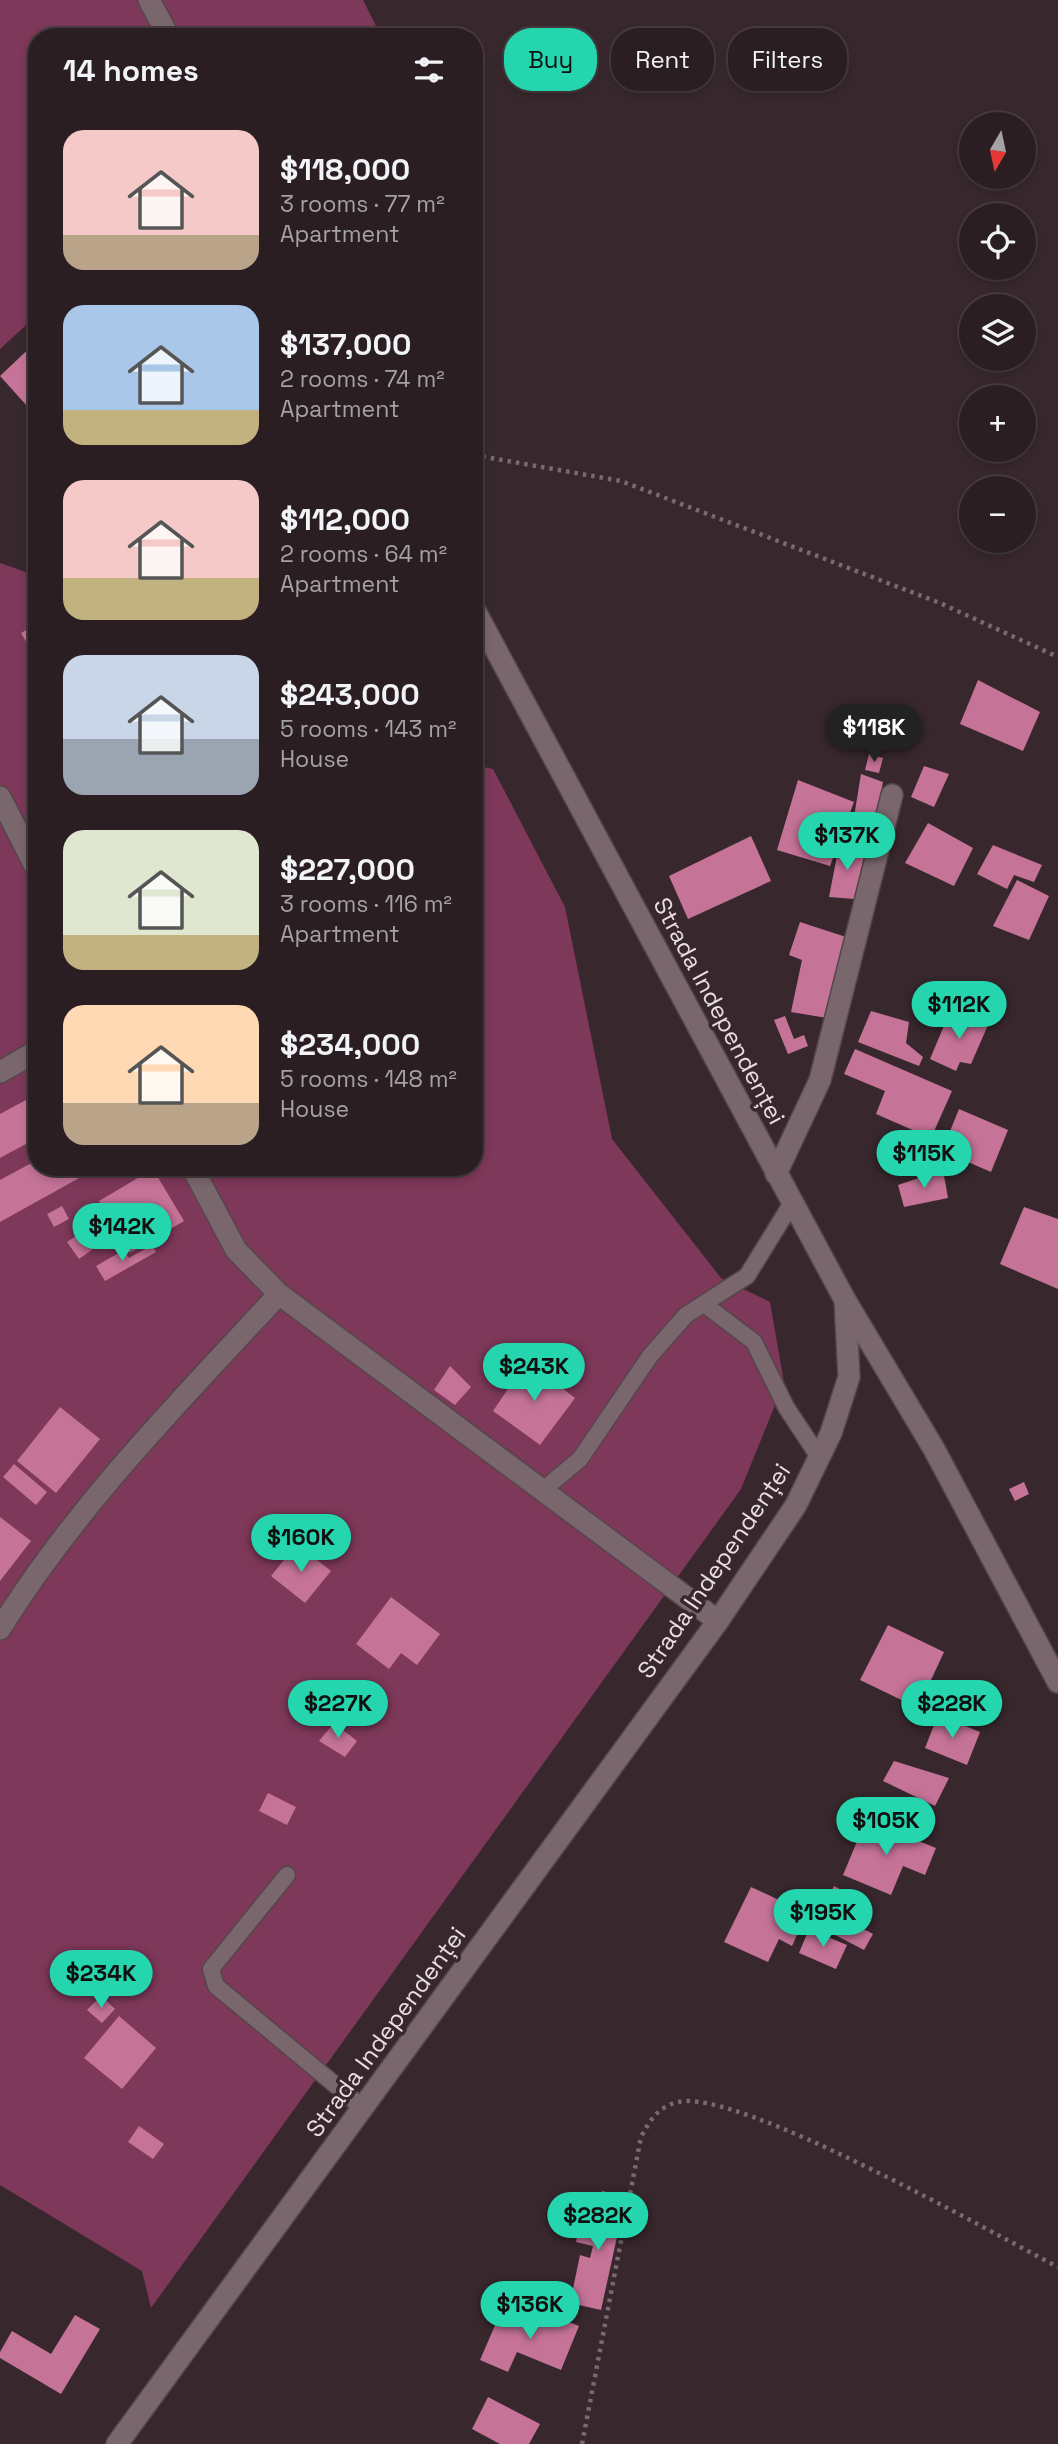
<!DOCTYPE html>
<html lang="en">
<head>
<meta charset="utf-8">
<style>
	:root { --surface:#2a1e22; --page:#32272a; --text:#f1f3f6; --muted:#a5a2a5; --line:#463c40; --accent:#25d5ae }
	body { margin:0; font-family:"Space Grotesk",sans-serif; background:var(--page); color:var(--text); height:100vh; display:flex; flex-direction:column; font-size:26px; white-space:nowrap }
	* { box-sizing:border-box; margin:0 }
	p { font-size:23px; color:var(--muted) }
	.icon { flex:none; width:38px; height:38px; fill:none; stroke:currentColor; stroke-width:2; stroke-linecap:round; stroke-linejoin:round }
	.map { position:relative; flex:1; overflow:hidden }
	.sheet { position:absolute; left:28px; top:28px; width:455px; height:1148px; display:flex; flex-direction:column; background:var(--surface); border-radius:28px; box-shadow:0 4px 10px #0003,0 0 0 2px var(--line) }
	.sheet>* { flex:none }
	.top-card { position:absolute; left:504px; top:28px; width:448px; height:63px; display:flex; gap:14px }
	.needle { width:46px; rotate:189deg }
	.fabs { position:absolute; left:959px; top:112px; display:grid; gap:14px }
	.fabs a { display:grid; place-items:center; width:77px; height:77px; border-radius:50%; background:var(--surface); box-shadow:0 4px 10px #0003,0 0 0 2px var(--line); font-size:35px }
	.price { position:absolute; translate:-50% -60px; padding:0 16px; border-radius:24px; background:var(--accent); color:#111; font-size:23px; line-height:46px; filter:drop-shadow(0 2px 4px #0008) }
	.price::after { content:''; position:absolute; left:50%; top:42px; width:21px; height:16px; margin-left:-10px; background:inherit; clip-path:polygon(0 0,100% 0,50% 100%) }
	.price.current { background:#222; color:#fff }
	ul { padding:0; list-style:none }
	li { display:flex; align-items:center; gap:21px; height:175px; padding:0 35px }
	li span { display:grid; place-items:center; flex:none; width:196px; height:140px; border-radius:21px; color:#555 }
	li>.icon { margin-inline-start:auto }
	span .icon { width:84px; height:84px; fill:#fffc; stroke-width:1 }
	li b { font-size:30px }
	h2 { display:flex; justify-content:space-between; align-items:center; height:84px; padding:0 35px; font-size:30px }
	.chip { padding:0 24px; border-radius:28px; background:var(--surface); box-shadow:0 4px 10px #0003,0 0 0 2px var(--line); font-size:24px; line-height:63px }
	.chip.current { background:var(--accent); color:#111 }
	.map>svg:first-child { display:block }
</style>
</head>
<body>
<div class="map">
<svg width="1058" height="2444" viewBox="0 0 1058 2444">
	<rect width="100%" height="100%" fill="#38282e"/>
	<g fill="#7e3859">
		<polygon points="0,0 363,0 380,34 376,37 37,37 37,315 0,349"/>
		<polygon points="0,563 37,576 37,1167 474,1167 474,765 493,769 565,907 612,1139 721,1278 770,1302 784,1383 741,1489 151,2308 142,2271 0,2185"/>
	</g>
	<g fill="#c57397">
		<polygon points="37,341 37,417 0,376"/>
		<polygon points="37,624 37,660 21,633"/>
		<polygon points="978,680 1040,712 1023,751 960,724"/>
		<polygon points="869,754 883,758 879,773 865,770"/>
		<polygon points="924,766 949,774 934,807 911,797"/>
		<polygon points="861,774 883,782 875,821 854,817"/>
		<polygon points="798,780 854,802 830,866 777,850"/>
		<polygon points="928,823 973,848 954,886 905,863"/>
		<polygon points="751,836 771,881 688,919 669,876"/>
		<polygon points="843,842 862,843 859,855 864,857 854,899 829,897 837,856 840,857"/>
		<polygon points="993,845 1042,865 1034,882 1014,875 1007,889 977,874"/>
		<polygon points="1017,880 1049,896 1029,940 993,926"/>
		<polygon points="800,922 846,937 827,1018 791,1012 802,960 789,955"/>
		<polygon points="951,1009 988,1025 971,1064 960,1062 956,1071 930,1059"/>
		<polygon points="871,1011 909,1022 906,1043 923,1057 919,1066 858,1042"/>
		<polygon points="785,1016 794,1039 804,1035 808,1046 788,1054 774,1020"/>
		<polygon points="855,1049 952,1091 931,1138 876,1114 885,1091 844,1074"/>
		<polygon points="37,1094 37,1138 0,1158 0,1114"/>
		<polygon points="959,1109 1008,1130 991,1172 942,1151"/>
		<polygon points="37,1160 37,1167 99,1167 0,1222 0,1180"/>
		<polygon points="153,1169 184,1221 130,1253 99,1201"/>
		<polygon points="943,1170 948,1198 904,1207 898,1185"/>
		<polygon points="62,1206 69,1219 54,1227 47,1214"/>
		<polygon points="1024,1207 1058,1219 1058,1289 1000,1264"/>
		<polygon points="95,1223 107,1239 79,1259 67,1242"/>
		<polygon points="152,1245 156,1252 105,1281 96,1266 124,1250 129,1258"/>
		<polygon points="527,1361 575,1398 540,1445 493,1411"/>
		<polygon points="450,1366 471,1387 455,1405 434,1390"/>
		<polygon points="60,1407 100,1439 56,1493 17,1461"/>
		<polygon points="14,1464 47,1492 36,1505 3,1477"/>
		<polygon points="1024,1482 1029,1494 1015,1501 1009,1489"/>
		<polygon points="0,1517 31,1541 0,1581"/>
		<polygon points="297,1544 331,1571 305,1603 271,1576"/>
		<polygon points="391,1597 440,1634 417,1665 401,1653 389,1669 356,1644"/>
		<polygon points="888,1625 944,1652 918,1708 860,1680"/>
		<polygon points="938,1715 980,1732 967,1765 925,1748"/>
		<polygon points="334,1723 357,1741 345,1757 319,1741"/>
		<polygon points="894,1761 949,1778 935,1806 883,1781"/>
		<polygon points="268,1793 296,1807 287,1825 259,1811"/>
		<polygon points="866,1820 936,1848 925,1875 903,1866 891,1895 843,1875"/>
		<polygon points="834,1886 872,1906 860,1927 873,1934 864,1950 814,1924"/>
		<polygon points="751,1887 807,1913 792,1946 779,1939 768,1962 724,1942"/>
		<polygon points="809,1929 847,1945 836,1969 799,1953"/>
		<polygon points="101,1996 115,2009 102,2023 87,2010"/>
		<polygon points="119,2016 156,2048 122,2089 84,2058"/>
		<polygon points="139,2126 164,2144 153,2159 128,2142"/>
		<polygon points="602,2191 626,2196 601,2310 570,2303 580,2255 590,2258 593,2246 576,2242 580,2221 595,2224"/>
		<polygon points="531,2307 579,2326 561,2370 517,2352 508,2372 480,2360 499,2316 524,2326"/>
		<polygon points="75,2315 100,2329 61,2394 0,2358 0,2352 12,2331 51,2354"/>
		<polygon points="488,2397 540,2424 529,2444 500,2444 472,2429"/>
	</g>
	<g fill="none" stroke-linecap="round" stroke-linejoin="round">
		<defs>
			<g id="lane">
				<polyline points="704,1304 754,1342 786,1407 819,1457"/>
				<polyline points="543,1490 580,1459 650,1356 686,1315 747,1276 792,1203"/>
				<polyline points="287,1875 211,1969 216,1986 363,2108"/>
			</g>
			<g id="street">
				<polyline points="0,797 37,870"/>
				<polyline points="0,1072 37,1051"/>
				<polyline points="192,1167 236,1250 279,1294 718,1621"/>
				<polyline points="776,1174 820,1080 892,795"/>
				<polyline points="845,1300 934,1449 1058,1682"/>
				<path d="M0 1629C77 1505 180 1401 279 1294"/>
			</g>
			<g id="secondary">
				<polyline points="149,0 169,37"/>
				<polyline points="117,2444 718,1621 796,1505 831,1433 849,1377 845,1300 474,609"/>
			</g>
		</defs>
		<use href="#lane" stroke="#54464b" stroke-width="19"/>
		<use href="#street" stroke="#54464b" stroke-width="24"/>
		<use href="#secondary" stroke="#54464b" stroke-width="24"/>
		<g stroke="#796a70" stroke-width="4.5" stroke-dasharray="3.5 5" stroke-linecap="butt">
			<polyline points="474,455 621,481 940,603 1058,657"/>
			<path d="M582 2444 641 2137C650 2120 658 2107 678 2102 738 2088 992 2233 1058 2267"/>
		</g>
		<use href="#lane" stroke="#7a676e" stroke-width="16"/>
		<use href="#street" stroke="#7a676e" stroke-width="21"/>
		<use href="#secondary" stroke="#7a676e" stroke-width="21"/>
	</g>
	<g text-anchor="middle" stroke-width="7" stroke-linejoin="round" paint-order="stroke">
		<g font-size="24" fill="#e9dee2" stroke="#38282e">
			<text transform="translate(719 1011) rotate(62)" y="8">Strada Independenței</text>
			<text transform="translate(714 1571) rotate(-56)" y="8">Strada Independenței</text>
			<text transform="translate(386 2032) rotate(-54)" y="8">Strada Independenței</text>
		</g>
	</g>
</svg>
<div class="fabs">
<a><svg class="needle" viewBox="-14 -14 28 28"><path d="M0-13l5 13h-10z" fill="#e53935"/><path d="M0 13l5-13h-10z" fill="#a5a2a5"/></svg></a>
<a><svg class="icon" aria-label="locate" viewBox="0 0 24 24"><circle cx="12" cy="12" r="6"/><path d="M12 2v4M12 18v4M2 12h4M18 12h4"/></svg></a>
<a><svg class="icon" aria-label="layers" viewBox="0 0 24 24"><path d="M12 4l9 5-9 5-9-5zM3 14l9 5 9-5"/></svg></a>
<a>+</a>
<a>−</a>
</div>
<b class="price current" style="left:874px;top:764px">$118K</b>
<b class="price" style="left:847px;top:872px">$137K</b>
<b class="price" style="left:959px;top:1041px">$112K</b>
<b class="price" style="left:924px;top:1190px">$115K</b>
<b class="price" style="left:122px;top:1263px">$142K</b>
<b class="price" style="left:534px;top:1403px">$243K</b>
<b class="price" style="left:301px;top:1574px">$160K</b>
<b class="price" style="left:338px;top:1740px">$227K</b>
<b class="price" style="left:952px;top:1740px">$228K</b>
<b class="price" style="left:886px;top:1857px">$105K</b>
<b class="price" style="left:823px;top:1949px">$195K</b>
<b class="price" style="left:101px;top:2010px">$234K</b>
<b class="price" style="left:598px;top:2252px">$282K</b>
<b class="price" style="left:530px;top:2341px">$136K</b>
<div class="top-card">
<a class="chip current">Buy</a>
<a class="chip">Rent</a>
<a class="chip">Filters</a>
</div>
<section class="sheet">
<h2>14 homes<svg class="icon" aria-label="filters" viewBox="0 0 24 24"><path d="M4 7h16M4 17h16"/><circle cx="9" cy="7" r="2"/><circle cx="15" cy="17" r="2"/></svg></h2>
<ul>
<li><span style="background:linear-gradient(#f6c9c9 75%,#b9a48a 0)"><svg class="icon" aria-label="home" viewBox="0 0 24 24"><path d="M3 11l9-7 9 7M6 9v11h12V9"/></svg></span><div><b>$118,000</b><p>3 rooms · 77 m²</p><p>Apartment</p></div></li>
<li><span style="background:linear-gradient(#a9c7e8 75%,#c2b280 0)"><svg class="icon" aria-label="home" viewBox="0 0 24 24"><path d="M3 11l9-7 9 7M6 9v11h12V9"/></svg></span><div><b>$137,000</b><p>2 rooms · 74 m²</p><p>Apartment</p></div></li>
<li><span style="background:linear-gradient(#f6c9c9 70%,#c2b280 0)"><svg class="icon" aria-label="home" viewBox="0 0 24 24"><path d="M3 11l9-7 9 7M6 9v11h12V9"/></svg></span><div><b>$112,000</b><p>2 rooms · 64 m²</p><p>Apartment</p></div></li>
<li><span style="background:linear-gradient(#c9d6e8 60%,#9aa5b1 0)"><svg class="icon" aria-label="home" viewBox="0 0 24 24"><path d="M3 11l9-7 9 7M6 9v11h12V9"/></svg></span><div><b>$243,000</b><p>5 rooms · 143 m²</p><p>House</p></div></li>
<li><span style="background:linear-gradient(#dfe7d0 75%,#c2b280 0)"><svg class="icon" aria-label="home" viewBox="0 0 24 24"><path d="M3 11l9-7 9 7M6 9v11h12V9"/></svg></span><div><b>$227,000</b><p>3 rooms · 116 m²</p><p>Apartment</p></div></li>
<li><span style="background:linear-gradient(#ffd9b3 70%,#b9a48a 0)"><svg class="icon" aria-label="home" viewBox="0 0 24 24"><path d="M3 11l9-7 9 7M6 9v11h12V9"/></svg></span><div><b>$234,000</b><p>5 rooms · 148 m²</p><p>House</p></div></li>
</ul>
</section>
</div>
</body>
</html>
